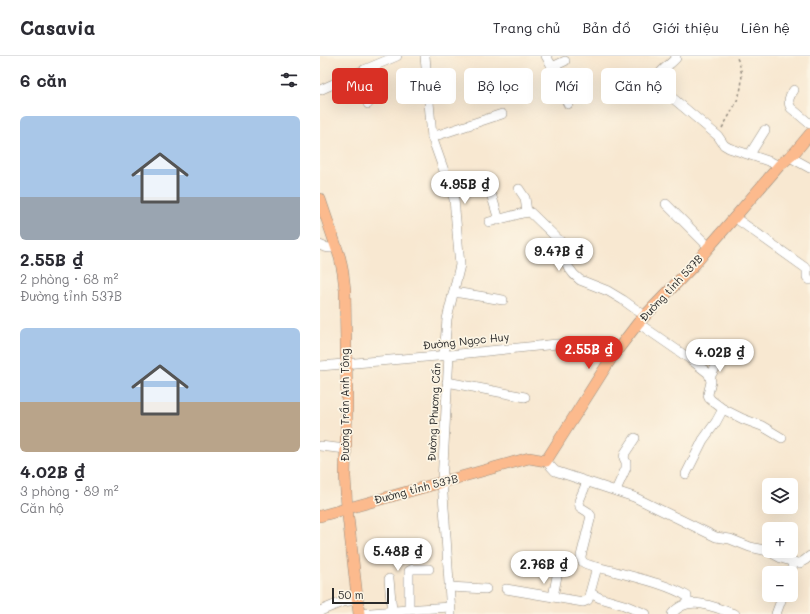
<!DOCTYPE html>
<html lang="vi">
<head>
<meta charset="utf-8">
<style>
	:root { --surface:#fff; --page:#f7f7f7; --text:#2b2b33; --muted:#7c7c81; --line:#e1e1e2; --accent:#d93025 }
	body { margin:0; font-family:Mali,sans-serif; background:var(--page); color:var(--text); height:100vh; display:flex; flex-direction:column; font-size:15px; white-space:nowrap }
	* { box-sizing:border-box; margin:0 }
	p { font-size:13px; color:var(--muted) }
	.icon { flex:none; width:22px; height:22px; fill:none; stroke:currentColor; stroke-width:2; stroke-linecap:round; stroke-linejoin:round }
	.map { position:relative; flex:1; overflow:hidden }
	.panel { display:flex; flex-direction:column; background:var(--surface); width:320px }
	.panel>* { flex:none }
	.hud { position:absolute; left:12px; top:12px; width:380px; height:36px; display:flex; gap:8px }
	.tools { position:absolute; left:442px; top:422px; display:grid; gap:8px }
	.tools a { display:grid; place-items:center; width:36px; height:36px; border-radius:6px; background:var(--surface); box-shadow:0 4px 16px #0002; font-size:20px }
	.scale { position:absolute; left:12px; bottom:10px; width:57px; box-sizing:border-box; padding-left:4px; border:2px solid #2b2b2b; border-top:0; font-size:11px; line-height:14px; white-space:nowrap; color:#2b2b2b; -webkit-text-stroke:3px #fcf5e5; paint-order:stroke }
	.price { position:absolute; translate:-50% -34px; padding:0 9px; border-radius:14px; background:#fff; color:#222; font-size:13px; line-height:26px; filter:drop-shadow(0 1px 2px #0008) }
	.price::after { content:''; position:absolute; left:50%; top:24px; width:12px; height:9px; margin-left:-6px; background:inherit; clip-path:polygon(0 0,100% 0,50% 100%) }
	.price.on { background:var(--accent); color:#fff }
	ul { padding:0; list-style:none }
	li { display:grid; align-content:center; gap:8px; height:212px; padding:0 20px }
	li span { display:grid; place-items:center; height:124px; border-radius:6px; color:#555 }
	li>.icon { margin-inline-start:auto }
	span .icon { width:72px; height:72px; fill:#fffc; stroke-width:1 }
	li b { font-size:17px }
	h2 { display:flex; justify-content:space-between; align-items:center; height:48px; padding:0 20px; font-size:17px }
	.chip { padding:0 14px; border-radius:6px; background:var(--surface); box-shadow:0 4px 16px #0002; font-size:14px; line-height:36px }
	.chip.on { background:var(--accent); color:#fff }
	header { display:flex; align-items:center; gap:24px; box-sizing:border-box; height:56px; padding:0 20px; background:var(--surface); border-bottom:1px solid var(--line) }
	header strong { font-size:19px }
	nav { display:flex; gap:22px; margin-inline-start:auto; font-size:14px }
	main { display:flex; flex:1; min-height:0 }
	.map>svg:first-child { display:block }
</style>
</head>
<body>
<header>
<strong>Casavia</strong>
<nav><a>Trang chủ</a><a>Bản đồ</a><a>Giới thiệu</a><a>Liên hệ</a></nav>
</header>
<main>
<section class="panel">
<h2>6 căn<svg class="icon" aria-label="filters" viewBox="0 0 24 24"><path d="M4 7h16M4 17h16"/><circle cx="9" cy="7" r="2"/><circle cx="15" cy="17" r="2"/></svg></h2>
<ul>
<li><span style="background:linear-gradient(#a9c7e8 65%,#9aa5b1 0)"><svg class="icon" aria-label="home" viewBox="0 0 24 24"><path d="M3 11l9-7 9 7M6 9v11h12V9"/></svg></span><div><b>2.55B ₫</b><p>2 phòng · 68 m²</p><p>Đường tỉnh 537B</p></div></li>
<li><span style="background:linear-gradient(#a9c7e8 60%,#b9a48a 0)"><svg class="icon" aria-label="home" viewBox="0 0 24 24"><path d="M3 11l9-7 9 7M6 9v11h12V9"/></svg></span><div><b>4.02B ₫</b><p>3 phòng · 89 m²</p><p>Căn hộ</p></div></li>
</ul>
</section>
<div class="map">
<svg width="490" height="558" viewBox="0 0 490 558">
	<rect width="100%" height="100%" fill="#fcf5e5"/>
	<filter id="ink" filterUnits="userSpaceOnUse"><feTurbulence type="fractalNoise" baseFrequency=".025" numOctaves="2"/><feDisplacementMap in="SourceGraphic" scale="8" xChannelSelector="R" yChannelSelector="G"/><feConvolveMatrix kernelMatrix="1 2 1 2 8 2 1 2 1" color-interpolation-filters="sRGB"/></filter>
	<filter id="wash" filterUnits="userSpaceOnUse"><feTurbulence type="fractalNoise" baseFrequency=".012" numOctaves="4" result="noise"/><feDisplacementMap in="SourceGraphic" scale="16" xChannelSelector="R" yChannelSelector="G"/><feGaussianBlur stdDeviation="0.9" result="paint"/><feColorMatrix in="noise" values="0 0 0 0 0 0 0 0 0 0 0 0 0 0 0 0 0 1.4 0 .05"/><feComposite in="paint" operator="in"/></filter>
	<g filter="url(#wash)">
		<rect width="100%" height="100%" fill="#f8e8d1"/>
	</g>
	<g filter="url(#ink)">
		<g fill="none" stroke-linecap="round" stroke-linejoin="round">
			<defs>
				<g id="minor">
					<polyline points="105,0 112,81 134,143 140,209 127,263 124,300"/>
					<polyline points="226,0 233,12 240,31 248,48"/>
					<path d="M356 0V2C351 8 335 18 337 25 338 28 341 31 343 34L398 80 404 89 409 92 451 106 459 110"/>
					<polyline points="232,11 245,5"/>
					<polyline points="44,14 48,48"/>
					<polyline points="0,34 44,14 77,0"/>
					<path d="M474 34C469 40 467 45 471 52L490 68"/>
					<polyline points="112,81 182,58"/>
					<polyline points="430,98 445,74"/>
					<polyline points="470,101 490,112"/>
					<polyline points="199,133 205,142 207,156"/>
					<polyline points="172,141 179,164"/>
					<polyline points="346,148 389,191"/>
					<polyline points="414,161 487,213 487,221 490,224"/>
					<path d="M169 166 203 157 209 156 211 157 240 185C242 189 243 192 243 197 245 208 251 217 260 224L288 235 303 244 325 260"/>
					<path d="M0 189C5 192 11 193 17 191"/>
					<polyline points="134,236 183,244"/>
					<polyline points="318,267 370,303 388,317 390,321 391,326 388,338 389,342 391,344 403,353 423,363 442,370 462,382"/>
					<polyline points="129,299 122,426 125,465 131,558"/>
					<polyline points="0,310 129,299 237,288 264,289 292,301"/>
					<polyline points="390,321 403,298"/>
					<polyline points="127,326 205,341"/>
					<polyline points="0,390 26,393"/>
					<polyline points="226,405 235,415 314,441 396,481 410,483 430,491 448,495 461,502 477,507 480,507 485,504 490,500"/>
					<polyline points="366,418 383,384 396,366 403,353"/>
					<path d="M267 426 259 445 260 451 268 456 271 460 261 500C261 502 261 504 263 506 267 510 286 513 293 515 317 522 344 527 367 540V547"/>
					<polyline points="296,434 306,412 306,406 304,402 305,397 315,382"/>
					<polyline points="470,517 474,506"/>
					<polyline points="69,523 72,555"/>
					<polyline points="129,531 166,533"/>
					<polyline points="186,533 263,546 268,544 277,511"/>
					<polyline points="270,537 280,542 304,549 326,558"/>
					<polyline points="233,541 237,520 235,513 234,512"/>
					<polyline points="89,554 89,515 93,513 109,513"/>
					<polyline points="0,555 22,546 37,544"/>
					<polyline points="39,558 100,553 130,551"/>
					<path d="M352 558C368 537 395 552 415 558"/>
					<polyline points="456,558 463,539"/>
				</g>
				<g id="major">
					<polyline points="0,143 20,202 23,217 25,234 27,345 25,420 27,452 39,558"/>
					<polyline points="0,460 209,402 226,405 292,301 318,267 375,208 389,191 459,110 475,96 490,78"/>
				</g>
			</defs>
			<use href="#minor" stroke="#928a7e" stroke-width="10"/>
			<use href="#major" stroke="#928a7e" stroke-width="12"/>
			<path stroke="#928a7e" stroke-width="1.5" stroke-dasharray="3 3" stroke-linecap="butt" d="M402 72C416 48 430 28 416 0"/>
			<use href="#minor" stroke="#fff" stroke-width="9"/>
			<use href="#major" stroke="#fcba8d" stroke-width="11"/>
		</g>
	</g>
	<g text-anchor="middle" stroke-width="3.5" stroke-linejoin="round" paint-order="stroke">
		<g font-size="11" fill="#2b2b2b" stroke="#fcf5e5">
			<text transform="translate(351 232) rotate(-47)" y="4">Đường tỉnh 537B</text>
			<text transform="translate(146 285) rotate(-6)" y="4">Đường Ngọc Huy</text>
			<text transform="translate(25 349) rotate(-90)" y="4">Đường Trần Anh Tông</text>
			<text transform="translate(114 356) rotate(-87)" y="4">Đường Phương Cấn</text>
			<text transform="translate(96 433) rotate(-15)" y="4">Đường tỉnh 537B</text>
		</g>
	</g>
</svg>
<div class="tools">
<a><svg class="icon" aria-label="layers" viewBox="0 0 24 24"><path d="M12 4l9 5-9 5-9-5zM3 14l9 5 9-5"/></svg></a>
<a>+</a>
<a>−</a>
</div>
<div class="scale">50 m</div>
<b class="price" style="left:145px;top:149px">4.95B ₫</b>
<b class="price" style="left:239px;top:216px">9.47B ₫</b>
<b class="price on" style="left:269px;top:314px">2.55B ₫</b>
<b class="price" style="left:400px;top:317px">4.02B ₫</b>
<b class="price" style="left:78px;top:516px">5.48B ₫</b>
<b class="price" style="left:224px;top:529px">2.76B ₫</b>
<div class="hud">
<a class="chip on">Mua</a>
<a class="chip">Thuê</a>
<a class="chip">Bộ lọc</a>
<a class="chip">Mới</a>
<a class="chip">Căn hộ</a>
</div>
</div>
</main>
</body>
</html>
